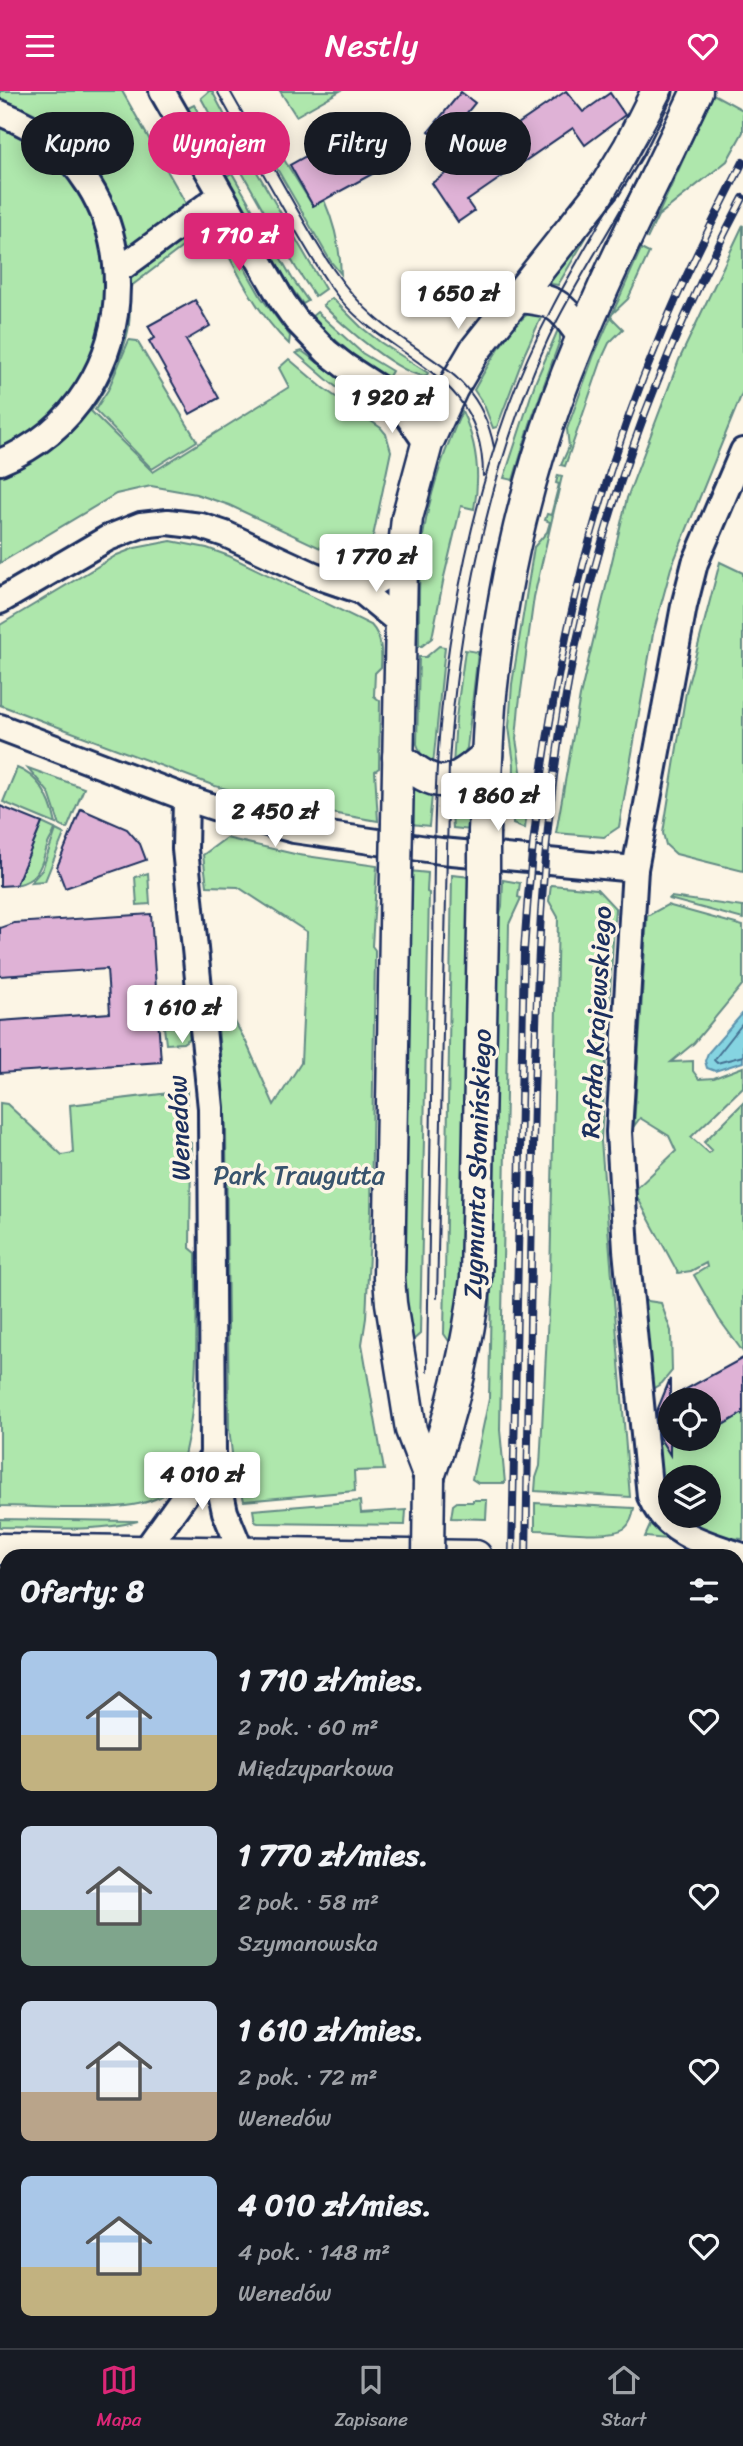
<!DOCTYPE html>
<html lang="pl">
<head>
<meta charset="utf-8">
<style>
	:root { --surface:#171b24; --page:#242831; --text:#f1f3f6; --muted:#9ea1a6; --line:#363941; --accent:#db2777 }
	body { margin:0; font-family:Sriracha,sans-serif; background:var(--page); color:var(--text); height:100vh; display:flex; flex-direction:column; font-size:26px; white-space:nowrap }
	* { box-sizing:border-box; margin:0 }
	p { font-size:23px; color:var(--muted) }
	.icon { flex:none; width:38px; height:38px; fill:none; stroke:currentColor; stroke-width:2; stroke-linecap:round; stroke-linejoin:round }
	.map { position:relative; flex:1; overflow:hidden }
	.side { position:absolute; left:0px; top:1458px; width:744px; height:800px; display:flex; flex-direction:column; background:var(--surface); border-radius:21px 21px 0 0; box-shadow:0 4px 18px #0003 }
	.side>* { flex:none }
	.top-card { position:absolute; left:21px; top:21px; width:702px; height:63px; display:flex; gap:14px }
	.controls { position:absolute; left:658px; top:1297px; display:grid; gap:14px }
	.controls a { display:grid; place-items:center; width:63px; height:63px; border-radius:50%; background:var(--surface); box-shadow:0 4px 18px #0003; font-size:35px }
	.price { position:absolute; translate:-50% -60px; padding:0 16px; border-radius:7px; background:#fff; color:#222; font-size:23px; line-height:46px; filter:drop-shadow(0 2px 4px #0008) }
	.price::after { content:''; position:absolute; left:50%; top:42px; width:21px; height:16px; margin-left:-10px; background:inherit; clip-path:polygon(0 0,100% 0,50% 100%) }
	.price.on { background:var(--accent); color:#fff }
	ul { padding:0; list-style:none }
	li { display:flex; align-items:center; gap:21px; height:175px; padding:0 21px }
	li span { display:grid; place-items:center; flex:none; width:196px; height:140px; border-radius:10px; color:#555 }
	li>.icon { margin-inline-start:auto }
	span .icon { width:84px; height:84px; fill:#fffc; stroke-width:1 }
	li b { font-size:30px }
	h2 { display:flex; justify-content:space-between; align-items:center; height:84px; padding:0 21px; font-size:30px }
	.tag { padding:0 24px; border-radius:32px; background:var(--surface); box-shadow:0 4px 18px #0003; font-size:24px; line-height:63px }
	.tag.on { background:var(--accent); color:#fff }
	header { display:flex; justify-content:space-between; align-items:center; height:91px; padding:0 21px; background:var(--accent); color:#fff; font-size:32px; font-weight:600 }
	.tab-bar { display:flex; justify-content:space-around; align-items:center; height:98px; border-top:2px solid var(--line); background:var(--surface); font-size:19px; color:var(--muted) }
	.tab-bar a { display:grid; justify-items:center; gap:4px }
	.tab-bar .on { color:var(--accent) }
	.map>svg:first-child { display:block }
</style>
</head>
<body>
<header><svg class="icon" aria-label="menu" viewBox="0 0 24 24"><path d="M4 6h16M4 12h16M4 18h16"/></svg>Nestly<svg class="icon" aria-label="heart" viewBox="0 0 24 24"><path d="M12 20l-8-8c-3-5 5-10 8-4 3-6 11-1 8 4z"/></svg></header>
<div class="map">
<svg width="743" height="2257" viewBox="0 0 743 2257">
	<rect width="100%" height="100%" fill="#fcf5e5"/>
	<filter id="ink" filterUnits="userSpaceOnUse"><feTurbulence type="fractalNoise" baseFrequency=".0143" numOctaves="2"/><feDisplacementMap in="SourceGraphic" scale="14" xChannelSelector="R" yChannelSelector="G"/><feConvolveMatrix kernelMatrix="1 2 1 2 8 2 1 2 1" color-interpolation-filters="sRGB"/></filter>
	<g filter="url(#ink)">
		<g fill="#aee7ac" stroke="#648b85" stroke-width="2">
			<path d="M0 0H122L202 141 130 196C129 210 131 226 128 240 122 269 107 296 91 320L153 381 289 296 279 277 289 268 323 297 381 337 386 343 391 360 371 455C366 467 361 471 348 470L229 414 196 403 151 395 116 403 0 472Z"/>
			<polygon points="209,0 212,0 240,53 229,58 201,7"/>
			<polygon points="280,0 340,0 296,25"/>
			<polygon points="713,3 743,19 743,41 727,70 658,125 647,148"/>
			<polygon points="194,14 223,65 218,68 188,17"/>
			<path d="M278 59 313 115 324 109C335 134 340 156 341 183L331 171 269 64Z"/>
			<polygon points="250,69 325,198 315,205 296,177 239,76"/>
			<polygon points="232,82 292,187 308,210 303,213 287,191 226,85"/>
			<path d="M214 123 261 206 290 245 289 253C255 222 230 167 209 126Z"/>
			<polygon points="743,134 743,300 671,477 653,543 619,736 604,746 556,742 580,605 627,407 679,269"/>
			<polygon points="587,145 558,194 551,193 551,190"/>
			<polygon points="641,158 649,162 628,208 610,225 623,238 609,252 603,265 565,375 561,374 569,356 567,338 594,264"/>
			<path d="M332 207 361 236 380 251 428 282 427 284C406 290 338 231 323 214Z"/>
			<path d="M532 220H544L525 262 497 336 493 337 484 314 474 299C486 277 511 233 532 220Z"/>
			<path d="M317 221 362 262 392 280 388 287C359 270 334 250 311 226Z"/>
			<polygon points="560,234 560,249 530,333 513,389 504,387 535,292"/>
			<polygon points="129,249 137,250 197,350 152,378 95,319 108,299"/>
			<polygon points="302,260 368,309 370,318 342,300 341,297 339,298 331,292 296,262"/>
			<path d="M462 320C477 352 481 383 474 418L461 415 444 486 432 547 422 555H419C419 518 418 481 423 445 430 401 444 360 462 320Z"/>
			<polygon points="558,384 562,385 534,506 519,614 516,648 527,718 525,738 513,733 514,673 509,636 512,593 534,456 547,441 550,431 545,429 547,423 551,424 559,393 556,392"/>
			<path d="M171 450 207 457 229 465 371 534C382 546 382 561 381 576L375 582 374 605 380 610 379 677 375 680 378 730 290 715 215 695 0 614V534L117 464 135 457Z"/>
			<polygon points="720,471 743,482 743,780 676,763 666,754 663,742 686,601"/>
			<polygon points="439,555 445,556 433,674 422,666 417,653 419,566 426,566"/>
			<polygon points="465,559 478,561 467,657 461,667 453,674 456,627"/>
			<path d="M17 677C41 686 51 709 56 733L3 711Z"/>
			<polygon points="28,677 84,697 67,738 60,735 49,702"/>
			<polygon points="410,694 432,704 429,735 411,733"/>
			<polygon points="473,695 471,739 453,737 451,704"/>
			<path d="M42 732 55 738C54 743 50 748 48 753 41 774 40 789 16 794Z"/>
			<polygon points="56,739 64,743 45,790 31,791 42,779"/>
			<polygon points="226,747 299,764 377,775 372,855 375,859 375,867 371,1120 366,1227 362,1253 384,1379 354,1380 355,1400 244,1410 237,1380 234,1379 229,1337 226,1037 217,923 218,900 246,951 274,1014 301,972 307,841 238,796 207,795 203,764"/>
			<polygon points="409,780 428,782 427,801 429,802 420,1243 412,1250 401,1183"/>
			<polygon points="148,782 150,813 137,814 135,786"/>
			<polygon points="452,784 471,786 465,1169 451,1253 444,1243"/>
			<polygon points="503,789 520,792 518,806 521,807 509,833 500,1339 505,1392 478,1392 472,1388 489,1308 498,829 502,815"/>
			<polygon points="551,794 597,798 615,817 601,1050 630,1406 535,1400 536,1387 540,1375 550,1186 558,826 549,810"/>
			<polygon points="671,806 743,816 743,828 669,808"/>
			<polygon points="667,814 743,835 743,893 694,952 671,971 693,970 693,980 699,988 714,987 743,976 743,996 691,1046 709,1062 712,1059 704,1051 743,1012 743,1261 719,1228 694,1184 707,1176 706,1172 691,1180 678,1182 635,1102 638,1096 676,1060 669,1045 640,1027 634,1035 647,825"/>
			<polygon points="181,934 189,937 190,947 183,952 166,953 164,936"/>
			<path d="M187 1000 185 1048 191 1052 190 1157 196 1162C196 1228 200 1296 185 1360 182 1372 180 1386 173 1396 169 1401 161 1406 155 1408 121 1423 40 1415 0 1415V1012L7 1013 62 1064 73 1062 70 1014Z"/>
			<polygon points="641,1209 661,1212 671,1240 672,1280 662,1292 649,1300"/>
			<path d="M743 1322V1448L716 1446 673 1425 709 1424V1386H670V1421L657 1381 653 1347 659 1345C676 1363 689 1348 709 1348V1342Z"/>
			<polygon points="473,1409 487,1409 486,1428 451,1427 453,1414 457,1411 473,1411"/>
			<polygon points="360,1410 361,1422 406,1419 405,1434 258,1432 255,1431 253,1419"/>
			<path d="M535 1412 634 1417C633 1425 631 1432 625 1437 609 1448 555 1439 535 1439Z"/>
			<path d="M0 1428 134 1430H138C94 1442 46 1436 0 1436Z"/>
			<polygon points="652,1430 668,1446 667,1448 645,1446"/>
			<polygon points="743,1574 743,1617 737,1616 737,1575"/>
			<polygon points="0,1580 7,1581 7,1639 0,1638"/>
		</g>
		<g fill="#85d4e1" stroke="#5b92ad" stroke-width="2">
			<polygon points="743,922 743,971 715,980 707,977 705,970 708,962"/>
			<polygon points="737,1699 743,1700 743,2257 0,2257 0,1704 7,1704 7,2250 737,2250"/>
		</g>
		<rect fill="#fcf5e5" x="490" y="2251" width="31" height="6"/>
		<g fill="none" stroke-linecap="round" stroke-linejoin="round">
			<polyline stroke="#457192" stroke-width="2" points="743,932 714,969 717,972 743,965"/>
		</g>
		<g fill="#dfb2d6" stroke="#1b2f5e" stroke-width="2">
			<polygon points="566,0 583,21 610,2 625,24 585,54 573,37 467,110 474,120 458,131 432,92"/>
			<polygon points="461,1 475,12 443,51 429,40"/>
			<polygon points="351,40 374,82 313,115 290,74"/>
			<polygon points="195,209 210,235 186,249 219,307 190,323 149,250 155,247 148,235"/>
			<polygon points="0,715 42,732 16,794 0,795"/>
			<polygon points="81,718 127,738 140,753 146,769 65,797 57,776"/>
			<polygon points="151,823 161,971 0,982 0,930 110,922 107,878 0,885 0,837 14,832"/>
			<polygon points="743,1267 743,1322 709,1342 709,1309 670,1309 670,1364 659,1346 657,1320 670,1288 670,1307"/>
		</g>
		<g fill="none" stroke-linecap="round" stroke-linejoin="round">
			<defs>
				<g id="minor">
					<polyline points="162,0 283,211 296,229 327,261 345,275 396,308 427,353"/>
					<path d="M0 22C158 82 154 309 0 371"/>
					<polyline points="118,177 123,176 221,104"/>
					<polyline points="396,308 448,306"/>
					<path d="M743 360 695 472 684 515 635 778 619 1041 626 1159 650 1405C666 1444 707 1453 743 1465"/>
					<polyline points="361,500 402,475"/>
					<polyline points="0,510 108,447 141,434 168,431 201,435 225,443 314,484 361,500 400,532"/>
					<polyline points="0,636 186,707 238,724 294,739 441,760 635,778"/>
					<polyline points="186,707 185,758 211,1017 213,1365 225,1421 243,1465"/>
					<polyline points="145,1460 213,1365"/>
					<polyline points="737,1625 743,1626"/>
					<polyline points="0,1654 7,1654"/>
				</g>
				<g id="major">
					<path d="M516 206C556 209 559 212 582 244"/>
					<path d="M398 666C439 699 448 698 487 664"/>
					<polyline points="397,732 402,475 407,427 427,353 452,298 475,259 606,94 629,56 657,0"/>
					<path d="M484 741C486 695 487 649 491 603 501 504 523 403 557 309 596 202 649 103 697 0"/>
					<polyline points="396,779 389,1187 391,1212 411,1339 429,1386"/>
					<path d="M429 1386C452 1322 468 1254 476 1187L484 787"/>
					<polyline points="0,1458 476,1465"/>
					<polyline points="737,1471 743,1471"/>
					<polyline points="0,1525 7,1526"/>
					<polyline points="737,1536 743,1537"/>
					<polyline points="414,2257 414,2250"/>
				</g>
			</defs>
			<use href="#minor" stroke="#1b2f5e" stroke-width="30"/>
			<use href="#major" stroke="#1b2f5e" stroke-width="35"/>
			<use href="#minor" stroke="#fcf5e5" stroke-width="24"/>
			<use href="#major" stroke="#fcf5e5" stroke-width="30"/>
			<g stroke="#1b2f5e" stroke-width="2">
				<path d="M217 0C239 40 262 81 285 121 300 147 315 174 332 198 384 271 483 275 483 385"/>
				<path d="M230 0C251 37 272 74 293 111 317 153 339 195 376 227 426 271 479 280 494 356"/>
				<path d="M437 1207 449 672C457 534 490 372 549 246 575 192 609 142 637 89"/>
				<path d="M427 1280C429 1145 430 1009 433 873 434 797 433 721 439 646 448 534 471 419 509 313 549 202 621 106 673 0"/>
				<polyline points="423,1465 425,1386"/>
				<polyline points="409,2257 409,2250"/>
			</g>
			<defs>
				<g id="rail">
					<path d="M512 1465 524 860C537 649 578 438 661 243 685 184 714 128 743 71"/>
					<path d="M526 1465C528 1330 531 1194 533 1059 536 891 540 724 575 558 609 400 667 250 743 107"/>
					<polyline points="498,2257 498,2250"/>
					<polyline points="512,2257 512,2250"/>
				</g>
			</defs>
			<use href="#rail" stroke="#1b2f5e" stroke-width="8"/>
			<use href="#rail" stroke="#fcf5e5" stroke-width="5" stroke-dasharray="16" stroke-linecap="butt"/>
			<defs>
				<g id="major-bridge">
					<polyline points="396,779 397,732"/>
					<polyline points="484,787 484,741"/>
					<polyline points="428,1465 429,1386"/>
				</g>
			</defs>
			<use href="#major-bridge" stroke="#1b2f5e" stroke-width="35" stroke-linecap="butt"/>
			<use href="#major-bridge" stroke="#fcf5e5" stroke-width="30"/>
		</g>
	</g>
	<g text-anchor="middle" stroke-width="7" stroke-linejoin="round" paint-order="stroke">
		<g font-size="26" fill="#1b2f5e" stroke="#fcf5e5">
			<text transform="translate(596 931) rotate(-87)" y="9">Rafała Krajewskiego</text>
			<text transform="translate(179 1037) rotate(-92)" y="9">Wenedów</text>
			<text transform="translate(477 1073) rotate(-88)" y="9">Zygmunta Słomińskiego</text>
		</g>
		<g font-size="26" fill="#38546e" stroke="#fcf5e5">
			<text x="299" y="1093">Park Traugutta</text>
		</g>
	</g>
</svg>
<div class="controls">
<a><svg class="icon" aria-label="locate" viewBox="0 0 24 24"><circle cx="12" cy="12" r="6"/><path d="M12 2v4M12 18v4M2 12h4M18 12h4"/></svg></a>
<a><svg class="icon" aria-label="layers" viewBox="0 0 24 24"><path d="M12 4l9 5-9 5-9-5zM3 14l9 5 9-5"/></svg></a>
</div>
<b class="price on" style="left:239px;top:182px">1 710 zł</b>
<b class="price" style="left:458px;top:240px">1 650 zł</b>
<b class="price" style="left:392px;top:344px">1 920 zł</b>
<b class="price" style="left:376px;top:503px">1 770 zł</b>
<b class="price" style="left:498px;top:742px">1 860 zł</b>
<b class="price" style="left:275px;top:758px">2 450 zł</b>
<b class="price" style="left:182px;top:954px">1 610 zł</b>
<b class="price" style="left:202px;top:1421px">4 010 zł</b>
<div class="top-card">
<a class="tag">Kupno</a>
<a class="tag on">Wynajem</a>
<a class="tag">Filtry</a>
<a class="tag">Nowe</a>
</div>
<section class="side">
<h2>Oferty: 8<svg class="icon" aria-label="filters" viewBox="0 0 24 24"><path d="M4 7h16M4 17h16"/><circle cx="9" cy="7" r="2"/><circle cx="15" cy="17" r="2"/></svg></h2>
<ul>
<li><span style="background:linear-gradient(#a9c7e8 60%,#c2b280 0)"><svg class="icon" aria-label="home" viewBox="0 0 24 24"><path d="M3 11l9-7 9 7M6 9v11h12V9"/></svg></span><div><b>1 710 zł/mies.</b><p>2 pok. · 60 m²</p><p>Międzyparkowa</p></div><svg class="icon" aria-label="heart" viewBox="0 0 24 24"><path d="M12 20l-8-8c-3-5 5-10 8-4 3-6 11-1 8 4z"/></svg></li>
<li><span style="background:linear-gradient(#c9d6e8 60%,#7fa58c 0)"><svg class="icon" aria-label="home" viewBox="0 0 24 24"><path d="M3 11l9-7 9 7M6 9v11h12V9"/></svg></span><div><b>1 770 zł/mies.</b><p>2 pok. · 58 m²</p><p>Szymanowska</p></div><svg class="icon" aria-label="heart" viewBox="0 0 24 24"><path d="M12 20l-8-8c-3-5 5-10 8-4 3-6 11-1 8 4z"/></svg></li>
<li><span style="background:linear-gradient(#c9d6e8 65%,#b9a48a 0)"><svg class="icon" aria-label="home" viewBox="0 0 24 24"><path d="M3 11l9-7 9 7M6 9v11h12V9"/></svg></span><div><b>1 610 zł/mies.</b><p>2 pok. · 72 m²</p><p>Wenedów</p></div><svg class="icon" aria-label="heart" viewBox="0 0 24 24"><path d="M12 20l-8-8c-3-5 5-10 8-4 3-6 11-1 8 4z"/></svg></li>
<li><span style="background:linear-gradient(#a9c7e8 65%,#c2b280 0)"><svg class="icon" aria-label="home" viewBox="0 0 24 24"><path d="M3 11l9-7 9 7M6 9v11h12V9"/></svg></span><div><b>4 010 zł/mies.</b><p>4 pok. · 148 m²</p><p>Wenedów</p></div><svg class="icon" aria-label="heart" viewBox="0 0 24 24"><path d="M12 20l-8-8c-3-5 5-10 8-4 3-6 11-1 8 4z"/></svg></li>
</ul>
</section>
</div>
<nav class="tab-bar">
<a class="on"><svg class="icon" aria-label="map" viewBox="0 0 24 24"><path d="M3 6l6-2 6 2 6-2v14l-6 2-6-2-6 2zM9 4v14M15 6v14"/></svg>Mapa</a>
<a><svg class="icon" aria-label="saved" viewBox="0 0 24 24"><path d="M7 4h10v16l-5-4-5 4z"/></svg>Zapisane</a>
<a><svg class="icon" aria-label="home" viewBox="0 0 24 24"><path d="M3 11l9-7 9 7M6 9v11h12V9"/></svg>Start</a>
</nav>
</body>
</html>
